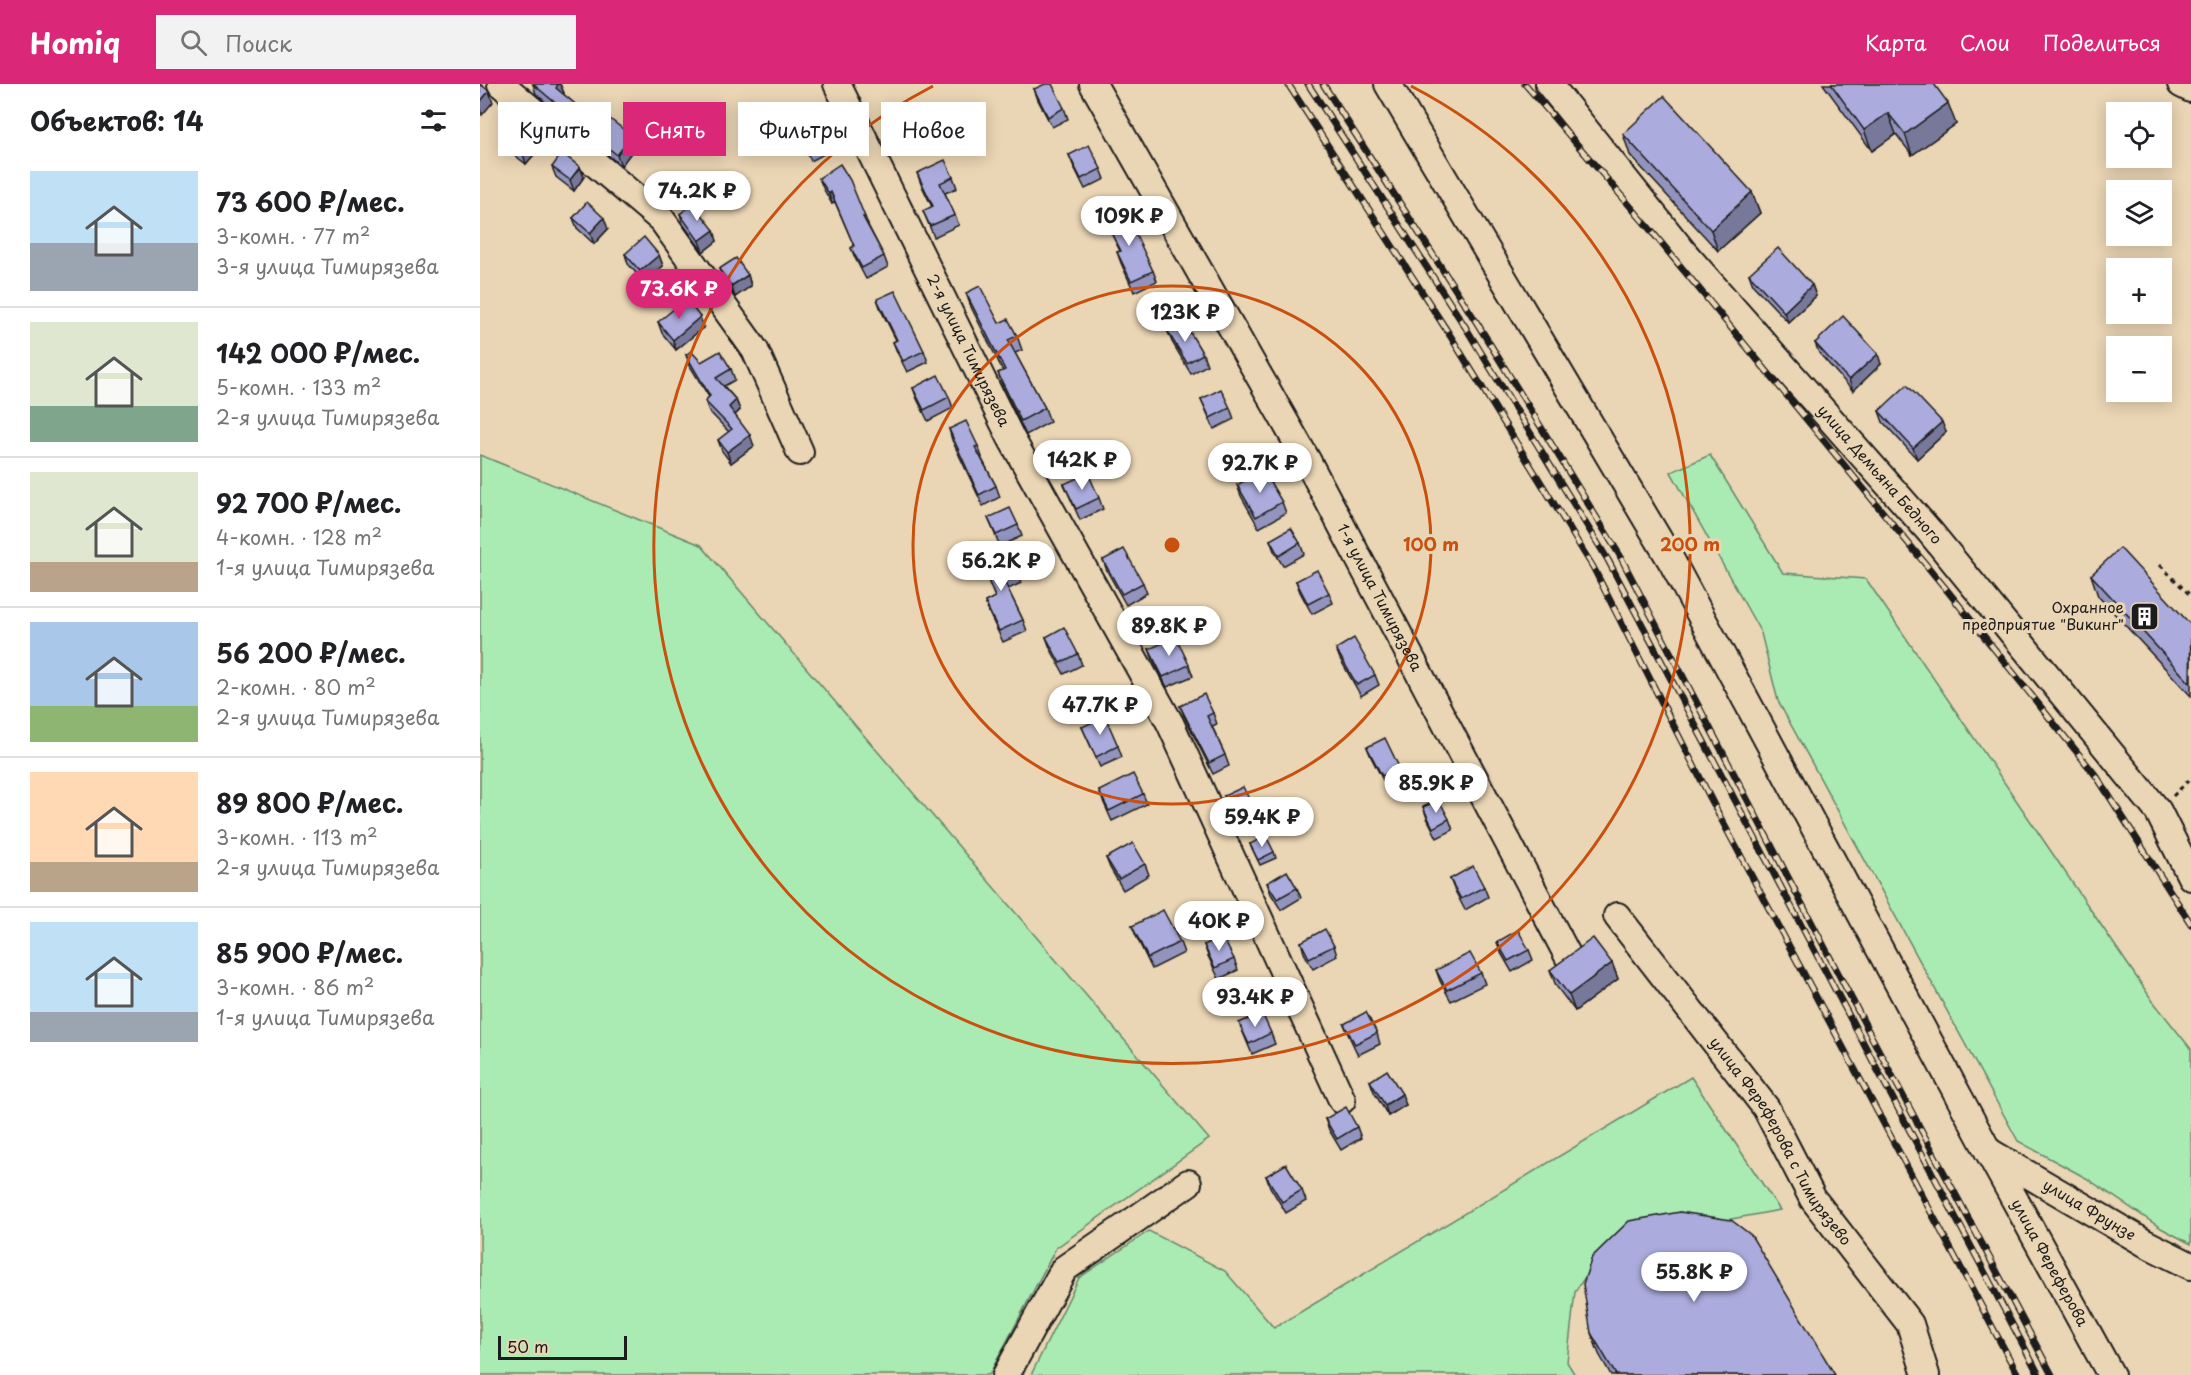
<!DOCTYPE html>
<html lang="ru">
<head>
<meta charset="utf-8">
<style>
	:root { --surface:#fff; --page:#f2f2f2; --text:#202124; --muted:#757577; --line:#e0e0e0; --accent:#db2777 }
	body { margin:0; font-family:"Playpen Sans",sans-serif; background:var(--page); color:var(--text); height:100vh; display:flex; flex-direction:column; font-size:22px; white-space:nowrap }
	* { box-sizing:border-box; margin:0 }
	p { font-size:20px; color:var(--muted) }
	.icon { flex:none; width:33px; height:33px; fill:none; stroke:currentColor; stroke-width:2; stroke-linecap:round; stroke-linejoin:round }
	.map { position:relative; flex:1; overflow:hidden }
	.panel { display:flex; flex-direction:column; background:var(--surface); width:480px }
	.panel>* { flex:none }
	.top-card { position:absolute; left:18px; top:18px; width:570px; height:54px; display:flex; gap:12px }
	.controls { position:absolute; left:1626px; top:18px; display:grid; gap:12px }
	.controls a { display:grid; place-items:center; width:66px; height:66px; border-radius:0px; background:var(--surface); box-shadow:0 3px 15px #0003; font-size:30px }
	.scale { position:absolute; left:18px; bottom:15px; width:129px; box-sizing:border-box; padding-left:6px; border:3px solid #1c1c1c; border-top:0; font-size:16px; line-height:21px; white-space:nowrap; color:#1c1c1c; -webkit-text-stroke:4px #ead5b4; paint-order:stroke }
	.price { position:absolute; translate:-50% -51px; padding:0 14px; border-radius:21px; background:#fff; color:#222; font-size:20px; line-height:39px; filter:drop-shadow(0 2px 3px #0008) }
	.price::after { content:''; position:absolute; left:50%; top:36px; width:18px; height:14px; margin-left:-9px; background:inherit; clip-path:polygon(0 0,100% 0,50% 100%) }
	.price.selected { background:var(--accent); color:#fff }
	ul { padding:0; list-style:none }
	li { display:flex; align-items:center; gap:18px; height:150px; padding:0 30px }
	li+li { border-top:2px solid var(--line) }
	li span { display:grid; place-items:center; flex:none; width:168px; height:120px; border-radius:0px; color:#555 }
	li>.icon { margin-inline-start:auto }
	span .icon { width:72px; height:72px; fill:#fffc; stroke-width:1 }
	li b { font-size:26px }
	h2 { display:flex; justify-content:space-between; align-items:center; height:72px; padding:0 30px; font-size:26px }
	.tag { padding:0 21px; border-radius:0px; background:var(--surface); box-shadow:0 3px 15px #0003; font-size:21px; line-height:54px }
	.tag.selected { background:var(--accent); color:#fff }
	header { display:flex; align-items:center; gap:36px; box-sizing:border-box; height:84px; padding:0 30px; background:var(--accent); color:#fff }
	header strong { font-size:28px }
	nav { display:flex; gap:33px; margin-inline-start:auto; font-size:21px }
	.search { width:420px; height:54px; background:var(--page); display:flex; align-items:center; gap:15px; box-sizing:border-box; padding:0 21px; border-radius:0px; color:var(--muted); font-size:22px }
	main { display:flex; flex:1; min-height:0 }
	.map>svg:first-child { display:block }
</style>
</head>
<body>
<header>
<strong>Homiq</strong>
<div class="search"><svg class="icon" aria-label="search" viewBox="0 0 24 24"><circle cx="10" cy="10" r="6"/><path d="M15 15l6 6"/></svg>Поиск</div>
<nav><a>Карта</a><a>Слои</a><a>Поделиться</a></nav>
</header>
<main>
<section class="panel">
<h2>Объектов: 14<svg class="icon" aria-label="filters" viewBox="0 0 24 24"><path d="M4 7h16M4 17h16"/><circle cx="9" cy="7" r="2"/><circle cx="15" cy="17" r="2"/></svg></h2>
<ul>
<li><span style="background:linear-gradient(#bfe0f5 60%,#9aa5b1 0)"><svg class="icon" aria-label="home" viewBox="0 0 24 24"><path d="M3 11l9-7 9 7M6 9v11h12V9"/></svg></span><div><b>73 600 ₽/мес.</b><p>3-комн. · 77 m²</p><p>3-я улица Тимирязева</p></div></li>
<li><span style="background:linear-gradient(#dfe7d0 70%,#7fa58c 0)"><svg class="icon" aria-label="home" viewBox="0 0 24 24"><path d="M3 11l9-7 9 7M6 9v11h12V9"/></svg></span><div><b>142 000 ₽/мес.</b><p>5-комн. · 133 m²</p><p>2-я улица Тимирязева</p></div></li>
<li><span style="background:linear-gradient(#dfe7d0 75%,#b9a48a 0)"><svg class="icon" aria-label="home" viewBox="0 0 24 24"><path d="M3 11l9-7 9 7M6 9v11h12V9"/></svg></span><div><b>92 700 ₽/мес.</b><p>4-комн. · 128 m²</p><p>1-я улица Тимирязева</p></div></li>
<li><span style="background:linear-gradient(#a9c7e8 70%,#8fb573 0)"><svg class="icon" aria-label="home" viewBox="0 0 24 24"><path d="M3 11l9-7 9 7M6 9v11h12V9"/></svg></span><div><b>56 200 ₽/мес.</b><p>2-комн. · 80 m²</p><p>2-я улица Тимирязева</p></div></li>
<li><span style="background:linear-gradient(#ffd9b3 75%,#b9a48a 0)"><svg class="icon" aria-label="home" viewBox="0 0 24 24"><path d="M3 11l9-7 9 7M6 9v11h12V9"/></svg></span><div><b>89 800 ₽/мес.</b><p>3-комн. · 113 m²</p><p>2-я улица Тимирязева</p></div></li>
<li><span style="background:linear-gradient(#bfe0f5 75%,#9aa5b1 0)"><svg class="icon" aria-label="home" viewBox="0 0 24 24"><path d="M3 11l9-7 9 7M6 9v11h12V9"/></svg></span><div><b>85 900 ₽/мес.</b><p>3-комн. · 86 m²</p><p>1-я улица Тимирязева</p></div></li>
</ul>
</section>
<div class="map">
<svg width="1711" height="1291" viewBox="0 0 1711 1291">
	<rect width="100%" height="100%" fill="#ead5b4"/>
	<filter id="ink" filterUnits="userSpaceOnUse"><feTurbulence type="fractalNoise" baseFrequency=".0167" numOctaves="2"/><feDisplacementMap in="SourceGraphic" scale="12" xChannelSelector="R" yChannelSelector="G"/><feConvolveMatrix kernelMatrix="1 2 1 2 8 2 1 2 1" color-interpolation-filters="sRGB"/></filter>
	<g filter="url(#ink)">
		<g fill="#aaebb4" stroke="#638468" stroke-width="1.5">
			<polygon points="0,371 221,461 729,1055 576,1164 509,1291 0,1291"/>
			<polygon points="1230,371 1303,489 1386,495 1672,916 1711,965 1711,1160 1681,1144 1606,1094 1538,1057 1298,617 1281,549 1191,388"/>
			<polygon points="1211,993 1300,1126 1128,1158 1095,1208 1087,1278 1095,1291 551,1291 599,1194 669,1147 745,1187 794,1244"/>
		</g>
		<g fill="none" stroke-linecap="round" stroke-linejoin="round">
			<defs>
				<g id="minor">
					<polyline points="21,0 182,136 275,266 320,368"/>
					<path id="s1" d="M357 0 531 354 690 639 862 1016"/>
					<path id="s2" d="M613 0 828 378 1089 874"/>
					<path id="s3" d="M908 0 1192 478 1508 1067 1631 1291"/>
					<path id="s4" d="M1069 0 1205 170 1450 448 1678 727 1711 793"/>
					<polyline points="1701,0 1711,5"/>
					<path id="s5" d="M1137 832 1286 1024 1333 1115 1430 1240 1446 1291"/>
					<path id="s6" d="M1508 1067 1665 1159 1711 1182"/>
					<polyline points="526,1291 584,1185 708,1099"/>
				</g>
			</defs>
			<use href="#minor" stroke="#1c1c1c" stroke-width="30"/>
			<g stroke="#1c1c1c" stroke-width="3" stroke-dasharray="4.5 4.5" stroke-linecap="butt">
				<polyline points="1680,481 1711,512"/>
				<polyline points="1693,712 1711,694"/>
			</g>
			<use href="#minor" stroke="#ead5b4" stroke-width="26"/>
			<defs>
				<g id="rail">
					<polyline points="808,0 971,253 1113,483 1239,731 1538,1291"/>
					<polyline points="828,0 986,244 1128,476 1559,1291"/>
					<polyline points="843,0 997,239 1139,470 1390,950 1572,1291"/>
					<polyline points="1045,0 1169,144 1466,505 1617,693 1711,840"/>
				</g>
			</defs>
			<use href="#rail" stroke="#1c1c1c" stroke-width="7"/>
			<use href="#rail" stroke="#ead5b4" stroke-width="4.5" stroke-dasharray="14" stroke-linecap="butt"/>
		</g>
		<g fill="#9394be" stroke="#1c1c1c" stroke-width="1.5">
			<polygon points="53,0 80,0 84,9 83,10 124,44 152,52 156,62 141,82 56,10"/>
			<polygon points="1343,0 1454,0 1476,40 1432,71 1416,50 1392,67"/>
			<polygon points="554,5 584,24 588,35 572,43 558,16"/>
			<polygon points="314,40 348,55 352,66 331,77 318,51"/>
			<polygon points="1143,50 1272,108 1280,129 1238,167 1150,71"/>
			<polygon points="54,55 58,66 46,80 29,67 25,56"/>
			<polygon points="589,71 621,85 625,95 605,105 593,81"/>
			<polygon points="72,83 100,83 104,93 94,107 76,93"/>
			<polygon points="437,89 473,93 477,104 465,109 479,141 454,153 443,127 452,123 441,100"/>
			<polygon points="339,94 385,133 389,143 404,172 408,183 386,195 375,174 371,164 374,162 355,118 352,120 343,104"/>
			<polygon points="200,130 237,157 223,168 203,140"/>
			<polygon points="93,134 128,145 114,160 97,144"/>
			<polygon points="626,137 673,187 677,197 654,208 641,179 637,168 640,167 630,147"/>
			<polygon points="145,170 179,171 183,182 164,198 148,180"/>
			<polygon points="239,185 268,191 271,202 255,213 243,196"/>
			<polygon points="1269,190 1332,201 1336,212 1308,238 1273,201"/>
			<polygon points="486,209 519,239 537,252 542,266 535,269 565,324 570,338 546,351 523,303 518,289 523,287 491,223"/>
			<polygon points="397,215 444,267 448,278 427,288 417,268 413,258 416,256 401,226"/>
			<polygon points="178,238 224,243 196,266 182,249"/>
			<polygon points="688,248 723,270 727,281 711,290 692,258"/>
			<polygon points="1335,259 1401,280 1373,307 1339,269"/>
			<polygon points="206,271 221,278 251,285 255,296 244,302 256,316 260,326 255,331 274,362 251,379 242,367 238,356 249,348 229,327 225,317 229,313 210,282"/>
			<polygon points="433,304 469,313 473,324 448,337 437,315"/>
			<polygon points="721,315 750,324 754,335 734,345"/>
			<polygon points="1399,327 1466,348 1437,375 1403,338"/>
			<polygon points="469,345 498,362 502,373 501,373 516,402 520,413 503,422 472,356"/>
			<polygon points="584,400 619,414 623,425 600,436"/>
			<polygon points="757,401 802,418 806,429 779,444 761,412"/>
			<polygon points="508,434 538,441 542,452 520,462"/>
			<polygon points="790,456 820,459 824,470 803,482 794,467"/>
			<polygon points="623,476 663,499 667,509 646,521 627,487"/>
			<polygon points="501,479 537,489 541,499 528,505 543,536 547,547 523,558 509,529 505,518 515,513"/>
			<polygon points="1611,491 1711,541 1711,612 1618,512"/>
			<polygon points="816,497 849,509 853,519 832,530 820,508"/>
			<polygon points="566,553 598,570 602,581 584,590 570,564"/>
			<polygon points="669,565 709,581 713,592 687,603 673,576"/>
			<polygon points="856,565 895,591 899,601 881,612 860,575"/>
			<polygon points="700,622 733,629 737,640 732,642 745,671 749,682 733,690 704,632"/>
			<polygon points="602,643 638,662 642,673 620,683"/>
			<polygon points="887,663 919,683 923,693 906,702 891,673"/>
			<polygon points="619,707 663,710 667,720 632,737 623,717"/>
			<polygon points="744,712 773,723 777,734 758,743 748,722"/>
			<polygon points="943,723 969,735 973,746 957,754 947,734"/>
			<polygon points="770,760 794,768 796,774 780,781"/>
			<polygon points="626,774 665,780 669,791 643,806 630,784"/>
			<polygon points="970,795 1004,803 1008,813 985,826 974,805"/>
			<polygon points="787,799 817,804 821,814 801,826 791,810"/>
			<polygon points="652,842 700,858 704,869 672,885 656,852"/>
			<polygon points="821,858 854,862 857,872 833,885 824,869"/>
			<polygon points="1017,858 1049,866 1053,876 1032,888 1021,869"/>
			<polygon points="724,861 754,875 758,886 739,895 728,872"/>
			<polygon points="1132,879 1138,895 1095,927 1076,902 1070,886"/>
			<polygon points="956,886 1001,889 1005,900 971,917 960,897"/>
			<polygon points="759,939 791,949 795,960 772,970"/>
			<polygon points="864,940 897,949 900,960 878,971 868,950"/>
			<polygon points="890,997 926,1021 908,1032 894,1008"/>
			<polygon points="845,1035 877,1043 881,1054 861,1066 849,1046"/>
			<polygon points="786,1092 822,1106 826,1117 806,1129 790,1103"/>
			<polygon points="1111,1249 1355,1291 1131,1291 1119,1270"/>
		</g>
		<g fill="#78789b" stroke="#1c1c1c" stroke-width="1.5">
			<polygon points="78,0 80,0 84,9 80,14 76,4"/>
			<polygon points="9,7 13,18 2,31 0,26 0,18"/>
			<polygon points="1468,19 1476,40 1432,71 1425,50"/>
			<polygon points="1408,29 1416,50 1392,67 1384,46"/>
			<polygon points="152,52 156,62 141,82 137,71"/>
			<polygon points="54,55 58,66 46,80 43,70"/>
			<polygon points="100,83 104,93 94,107 90,96"/>
			<polygon points="351,108 355,118 352,120 349,110"/>
			<polygon points="1272,108 1280,129 1238,167 1231,146"/>
			<polygon points="124,134 128,145 114,160 110,149"/>
			<polygon points="234,146 237,157 223,168 219,157"/>
			<polygon points="179,171 183,182 164,198 160,187"/>
			<polygon points="268,191 271,202 255,213 251,202"/>
			<polygon points="1332,201 1336,212 1308,238 1304,228"/>
			<polygon points="220,233 224,243 196,266 193,256"/>
			<polygon points="1398,270 1401,280 1373,307 1369,296"/>
			<polygon points="256,316 260,326 253,333 249,323"/>
			<polygon points="1462,338 1466,348 1437,375 1433,364"/>
			<polygon points="270,351 274,362 251,379 247,368"/>
			<polygon points="1132,879 1138,895 1095,927 1089,911"/>
			<polygon points="922,1010 926,1021 908,1032 905,1021"/>
		</g>
		<g fill="#abacdd" stroke="#1c1c1c" stroke-width="1.5">
			<polygon points="0,0 9,7 0,18"/>
			<polygon points="53,0 78,0 76,4 124,44 130,35 152,52 137,71"/>
			<polygon points="565,0 572,0 584,24 568,33 554,5"/>
			<polygon points="1351,0 1454,0 1468,19 1425,50 1408,29 1384,46"/>
			<polygon points="1184,12 1272,108 1231,146 1143,50"/>
			<polygon points="335,29 348,55 328,66 314,40"/>
			<polygon points="37,42 54,55 43,70 25,56"/>
			<polygon points="609,61 621,85 601,95 589,71"/>
			<polygon points="82,69 100,83 90,96 72,83"/>
			<polygon points="465,76 473,93 460,99 475,131 450,142 443,127 453,122 437,89"/>
			<polygon points="360,80 370,96 385,133 383,133 404,172 382,184 371,164 374,162 351,108 349,110 339,94"/>
			<polygon points="107,118 124,134 110,149 93,134"/>
			<polygon points="213,119 234,146 219,157 200,130"/>
			<polygon points="645,127 673,187 651,197 637,168 641,167 626,137"/>
			<polygon points="164,153 179,171 160,187 145,170"/>
			<polygon points="1298,164 1332,201 1304,228 1269,190"/>
			<polygon points="256,174 268,191 251,202 239,185"/>
			<polygon points="500,202 519,239 528,235 537,252 528,256 565,324 541,337 518,289 525,286 486,209"/>
			<polygon points="415,207 444,267 423,277 413,258 417,256 397,215"/>
			<polygon points="206,215 220,233 193,256 178,238"/>
			<polygon points="1363,232 1398,270 1369,296 1335,259"/>
			<polygon points="704,238 723,270 707,279 688,248"/>
			<polygon points="211,267 221,278 240,267 251,285 236,294 256,316 249,323 270,351 247,368 238,356 252,345 225,317 230,312 206,271"/>
			<polygon points="458,291 469,313 444,326 433,304"/>
			<polygon points="1427,301 1462,338 1433,364 1399,327"/>
			<polygon points="741,305 750,324 730,334 721,315"/>
			<polygon points="486,337 498,362 495,363 516,402 499,411 469,345"/>
			<polygon points="783,386 802,418 776,433 757,401"/>
			<polygon points="608,389 619,414 596,425 584,400"/>
			<polygon points="530,424 538,441 516,451 508,434"/>
			<polygon points="811,444 820,459 799,472 790,456"/>
			<polygon points="1640,464 1711,541 1710,599 1611,491"/>
			<polygon points="644,465 663,499 642,510 623,476"/>
			<polygon points="528,468 537,489 523,495 543,536 519,547 505,518 515,513 501,479"/>
			<polygon points="837,486 849,509 828,520 816,497"/>
			<polygon points="584,543 598,570 580,579 566,553"/>
			<polygon points="696,553 709,581 683,593 669,565"/>
			<polygon points="874,554 895,591 877,601 856,565"/>
			<polygon points="724,610 733,629 727,632 745,671 729,679 700,622"/>
			<polygon points="625,632 638,662 616,673 602,643"/>
			<polygon points="905,654 919,683 902,692 887,663"/>
			<polygon points="653,690 663,710 629,727 619,707"/>
			<polygon points="763,703 773,723 754,732 744,712"/>
			<polygon points="959,716 969,735 953,744 943,723"/>
			<polygon points="786,752 794,768 778,776 770,760"/>
			<polygon points="653,759 665,780 639,795 626,774"/>
			<polygon points="993,782 1004,803 981,815 970,795"/>
			<polygon points="807,787 817,804 797,815 787,799"/>
			<polygon points="683,826 700,858 668,874 652,842"/>
			<polygon points="845,845 854,862 829,874 821,858"/>
			<polygon points="1038,846 1049,866 1028,877 1017,858"/>
			<polygon points="742,852 754,875 735,884 724,861"/>
			<polygon points="1113,854 1132,879 1089,911 1070,886"/>
			<polygon points="990,869 1001,889 967,906 956,886"/>
			<polygon points="886,928 897,949 875,960 864,940"/>
			<polygon points="782,929 791,949 769,960 759,939"/>
			<polygon points="907,986 922,1010 905,1021 890,997"/>
			<polygon points="866,1023 877,1043 857,1055 845,1035"/>
			<polygon points="806,1080 822,1106 802,1118 786,1092"/>
			<polygon points="1200,1128 1251,1136 1271,1151 1355,1291 1136,1291 1111,1249 1103,1200 1112,1173 1149,1137"/>
		</g>
	</g>
	<g fill="none" stroke="#c9500e" stroke-width="3">
		<circle cx="692" cy="461" r="259"/>
		<path d="M931 2A518 518 0 1 1 453 2"/>
	</g>
	<defs>
		<symbol id="building-square" viewBox="-11 -11 22 22"><rect x="-9" y="-9" width="18" height="18" rx="4" fill="#1c1c1c" stroke="#ead5b4"/><path d="M-4-6H4V6H1V3H-1V6H-4ZM-2.5-4.3h1.7v1.8h-1.7ZM.8-4.3h1.7v1.8H.8ZM-2.5-1h1.7V.8h-1.7ZM.8-1h1.7V.8H.8Z" fill="#fff"/></symbol>
	</defs>
	<g fill-rule="evenodd">
		<use href="#building-square" x="1648" y="516" width="33" height="33"/>
	</g>
	<g text-anchor="middle" stroke-width="6" stroke-linejoin="round" paint-order="stroke">
		<g font-size="15" fill="#1c1c1c" stroke="#ead5b4">
			<text dy="5" stroke="none"><textPath href="#s1" startOffset="297">2-я улица Тимирязева</textPath></text>
			<text dy="5" stroke="none"><textPath href="#s4" startOffset="512">улица Демьяна Бедного</textPath></text>
			<text dy="5" stroke="none"><textPath href="#s2" startOffset="588">1-я улица Тимирязева</textPath></text>
			<text dy="5" stroke="none"><textPath href="#s5" startOffset="279">улица Фереферова с Тимирязево</textPath></text>
			<text dy="5" stroke="none"><textPath href="#s6" startOffset="117">улица Фрунзе</textPath></text>
			<text dy="5" stroke="none"><textPath href="#s3" startOffset="1352">улица Фереферова</textPath></text>
		</g>
		<g font-size="15" fill="#1c1c1c" stroke="#ead5b4" text-anchor="end">
			<text x="1644" y="529">Охранное<tspan x="1644" dy="17">предприятие "Викинг"</tspan></text>
		</g>
	</g>
	<circle cx="692" cy="461" r="9" fill="#c9500e" stroke="#ead5b4" stroke-width="3"/>
	<g font-size="18" text-anchor="middle" font-weight="bold" fill="#c9500e" stroke="#ead5b4" stroke-width="6" stroke-linejoin="round" paint-order="stroke">
		<text x="951" y="467">100 m</text>
		<text x="1210" y="467">200 m</text>
	</g>
</svg>
<div class="controls">
<a><svg class="icon" aria-label="locate" viewBox="0 0 24 24"><circle cx="12" cy="12" r="6"/><path d="M12 2v4M12 18v4M2 12h4M18 12h4"/></svg></a>
<a><svg class="icon" aria-label="layers" viewBox="0 0 24 24"><path d="M12 4l9 5-9 5-9-5zM3 14l9 5 9-5"/></svg></a>
<a>+</a>
<a>−</a>
</div>
<div class="scale">50 m</div>
<b class="price" style="left:217px;top:138px">74.2K ₽</b>
<b class="price" style="left:649px;top:163px">109K ₽</b>
<b class="price selected" style="left:199px;top:236px">73.6K ₽</b>
<b class="price" style="left:705px;top:259px">123K ₽</b>
<b class="price" style="left:602px;top:407px">142K ₽</b>
<b class="price" style="left:780px;top:410px">92.7K ₽</b>
<b class="price" style="left:521px;top:508px">56.2K ₽</b>
<b class="price" style="left:689px;top:573px">89.8K ₽</b>
<b class="price" style="left:620px;top:652px">47.7K ₽</b>
<b class="price" style="left:956px;top:730px">85.9K ₽</b>
<b class="price" style="left:782px;top:764px">59.4K ₽</b>
<b class="price" style="left:739px;top:868px">40K ₽</b>
<b class="price" style="left:775px;top:944px">93.4K ₽</b>
<b class="price" style="left:1214px;top:1219px">55.8K ₽</b>
<div class="top-card">
<a class="tag">Купить</a>
<a class="tag selected">Снять</a>
<a class="tag">Фильтры</a>
<a class="tag">Новое</a>
</div>
</div>
</main>
</body>
</html>
